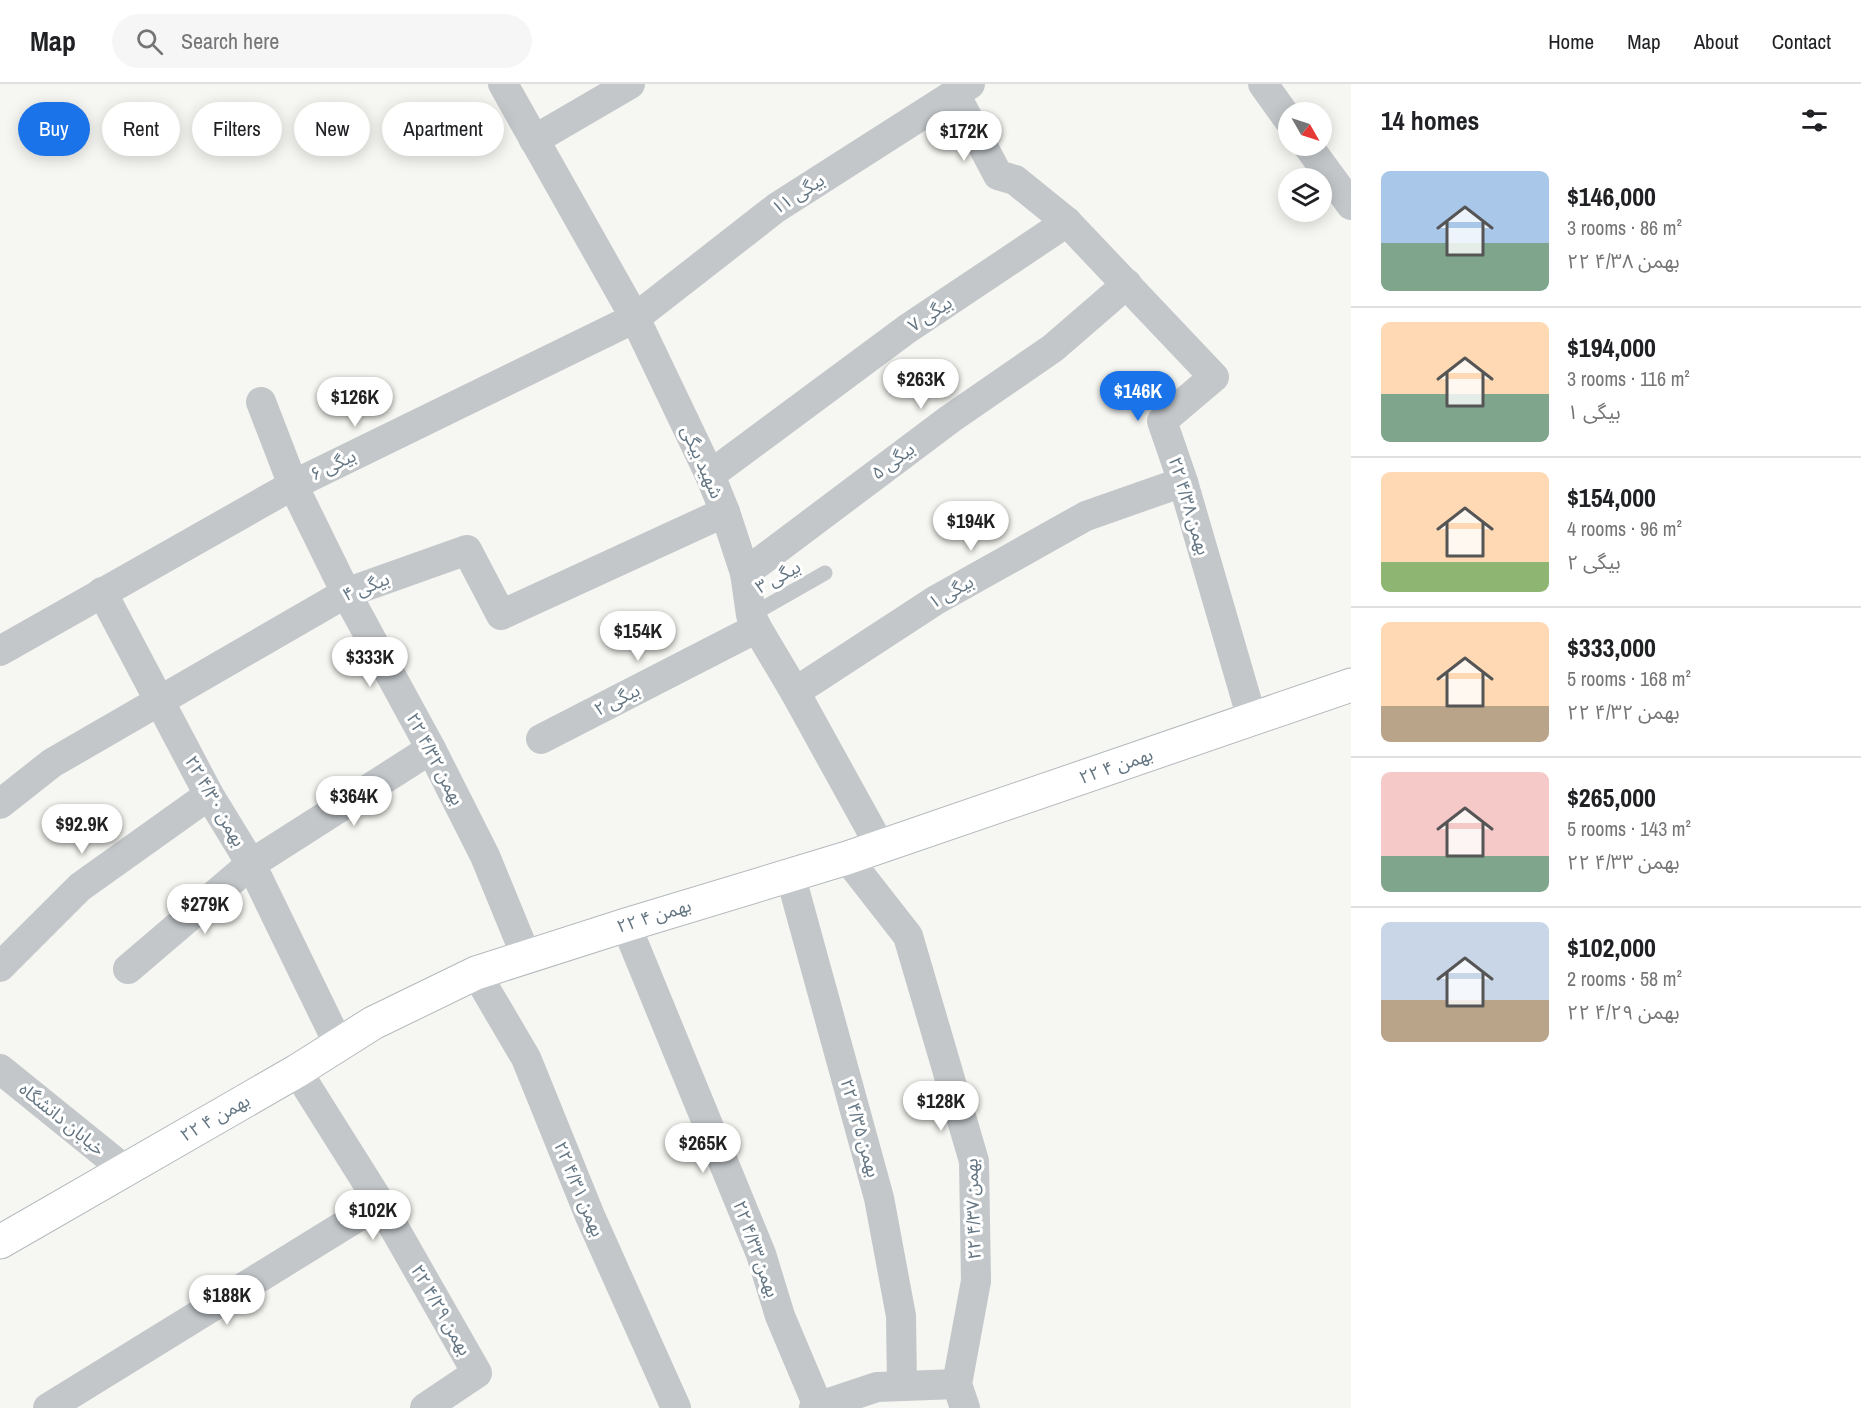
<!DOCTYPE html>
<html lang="en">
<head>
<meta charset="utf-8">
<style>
	:root { --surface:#fff; --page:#f6f6f6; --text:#202124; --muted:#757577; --line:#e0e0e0; --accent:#1a73e8 }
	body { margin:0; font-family:"Archivo Narrow","Noto Sans Arabic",sans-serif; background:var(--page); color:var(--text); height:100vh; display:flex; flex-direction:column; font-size:22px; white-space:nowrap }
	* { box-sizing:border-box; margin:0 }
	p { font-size:20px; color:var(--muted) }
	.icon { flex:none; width:33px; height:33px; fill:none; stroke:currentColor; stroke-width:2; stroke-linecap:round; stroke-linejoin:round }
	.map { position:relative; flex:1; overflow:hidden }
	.side { display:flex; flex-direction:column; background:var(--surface); width:510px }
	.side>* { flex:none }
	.guide { position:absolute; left:18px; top:18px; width:570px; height:54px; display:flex; gap:12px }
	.needle { width:39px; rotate:129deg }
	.controls { position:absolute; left:1278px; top:18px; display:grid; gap:12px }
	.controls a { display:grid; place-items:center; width:54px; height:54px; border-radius:50%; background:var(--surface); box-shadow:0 3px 15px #0003; font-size:30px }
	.price { position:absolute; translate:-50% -51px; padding:0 14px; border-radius:21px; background:#fff; color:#222; font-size:20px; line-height:39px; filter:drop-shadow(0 2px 3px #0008) }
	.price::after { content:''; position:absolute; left:50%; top:36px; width:18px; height:14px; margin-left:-9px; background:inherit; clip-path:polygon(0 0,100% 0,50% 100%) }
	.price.selected { background:var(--accent); color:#fff }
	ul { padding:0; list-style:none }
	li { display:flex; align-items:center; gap:18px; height:150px; padding:0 30px }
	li+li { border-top:2px solid var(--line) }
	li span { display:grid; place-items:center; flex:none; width:168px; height:120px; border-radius:9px; color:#555 }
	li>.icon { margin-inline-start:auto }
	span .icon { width:72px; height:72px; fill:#fffc; stroke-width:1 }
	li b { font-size:26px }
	h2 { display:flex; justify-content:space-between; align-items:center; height:72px; padding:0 30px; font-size:26px }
	.chip { padding:0 21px; border-radius:27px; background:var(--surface); box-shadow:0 3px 15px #0003; font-size:21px; line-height:54px }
	.chip.selected { background:var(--accent); color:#fff }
	header { display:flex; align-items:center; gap:36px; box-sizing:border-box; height:84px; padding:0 30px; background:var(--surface); border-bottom:2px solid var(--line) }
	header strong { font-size:28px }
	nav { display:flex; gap:33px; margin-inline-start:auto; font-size:21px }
	.search { width:420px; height:54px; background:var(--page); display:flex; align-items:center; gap:15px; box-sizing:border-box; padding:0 21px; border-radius:33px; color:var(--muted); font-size:22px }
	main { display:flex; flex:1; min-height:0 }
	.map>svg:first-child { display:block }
</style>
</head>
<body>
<header>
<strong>Map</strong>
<div class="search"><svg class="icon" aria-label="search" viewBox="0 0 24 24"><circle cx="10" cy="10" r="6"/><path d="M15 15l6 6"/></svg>Search here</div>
<nav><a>Home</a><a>Map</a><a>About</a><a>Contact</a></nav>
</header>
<main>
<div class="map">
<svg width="1351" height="1324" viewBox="0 0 1351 1324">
	<rect width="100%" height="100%" fill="#f6f6f2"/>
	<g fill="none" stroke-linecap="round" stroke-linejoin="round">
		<defs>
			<polyline id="secondary" points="0,1158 297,987 373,939 476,889 626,841 847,774 1351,601"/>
		</defs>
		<use href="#secondary" stroke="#b3b9bd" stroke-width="35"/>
		<polyline stroke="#c3c7ca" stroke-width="15" points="751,531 825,489"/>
		<g stroke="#c3c7ca" stroke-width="30">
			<polyline points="503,0 635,234 710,391 725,428 745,489 751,531 757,544 795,608 880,762"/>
			<polyline points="1263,0 1288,35"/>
			<polyline points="955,10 998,91 1015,96 1067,138 1214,293 1162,337 1183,398 1252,635"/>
			<polyline points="534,56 630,0"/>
			<polyline points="1308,62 1351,121"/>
			<polyline points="261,318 293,401 346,509 431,665 485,772 526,872"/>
			<polyline points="710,391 907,245 1067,138"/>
			<polyline points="745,489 950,335 1053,264 1127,200"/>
			<polyline points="102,508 209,711 251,780 339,961"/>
			<polyline points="0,567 293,401 635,234 776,124 970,0"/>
			<polyline points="795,608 936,516 1086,432 1183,398"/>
			<polyline points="541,655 757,544"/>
			<polyline points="0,720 52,679 346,509 467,466 501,531 725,428"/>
			<polyline points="847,774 908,852 974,1077 976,1197 957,1300 965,1324"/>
			<polyline points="790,790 879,1114 901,1232 902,1302"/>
			<polyline points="626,841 761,1170 780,1232 818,1322"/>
			<polyline points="0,883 80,803 209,711"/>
			<polyline points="128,885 251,780 431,665"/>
			<polyline points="476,889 526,974 590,1132 676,1324"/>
			<polyline points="0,985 125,1086"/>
			<polyline points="297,987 380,1119 477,1289 425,1324"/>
			<polyline points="48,1324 380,1119"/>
			<polyline points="814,1324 877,1303 957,1300"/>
		</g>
		<use href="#secondary" stroke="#fff" stroke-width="33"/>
	</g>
	<g text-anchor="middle" stroke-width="6" stroke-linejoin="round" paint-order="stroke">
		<g font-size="18" fill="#647683" stroke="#fff">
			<text transform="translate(798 110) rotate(-33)" y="6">بیگی ۱۱</text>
			<text transform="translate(930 230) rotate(-34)" y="6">بیگی ۷</text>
			<text transform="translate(893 377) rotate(-37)" y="6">بیگی ۵</text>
			<text transform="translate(702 378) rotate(66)" y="6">شهید بیگی</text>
			<text transform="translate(333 381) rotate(-26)" y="6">بیگی ۶</text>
			<text transform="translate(1189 422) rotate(73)" y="6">۲۲ بهمن ۴/۳۸</text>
			<text transform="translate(778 493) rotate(-29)" y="6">بیگی ۳</text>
			<text transform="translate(366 503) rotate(-22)" y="6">بیگی ۴</text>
			<text transform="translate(951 508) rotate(-30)" y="6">بیگی ۱</text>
			<text transform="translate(617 616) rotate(-27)" y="6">بیگی ۲</text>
			<text transform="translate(435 675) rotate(62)" y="6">۲۲ بهمن ۴/۳۲</text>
			<text transform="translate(1116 682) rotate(-19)" y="6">۲۲ بهمن ۴</text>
			<text transform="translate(215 717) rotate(60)" y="6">۲۲ بهمن ۴/۳۰</text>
			<text transform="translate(654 832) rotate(-17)" y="6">۲۲ بهمن ۴</text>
			<text transform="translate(215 1034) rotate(-30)" y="6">۲۲ بهمن ۴</text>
			<text transform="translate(62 1035) rotate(39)" y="6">خیابان دانشگاه</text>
			<text transform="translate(860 1044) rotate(74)" y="6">۲۲ بهمن ۴/۳۵</text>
			<text transform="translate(579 1105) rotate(67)" y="6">۲۲ بهمن ۴/۳۱</text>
			<text transform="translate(973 1125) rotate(-92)" y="6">۲۲ بهمن ۴/۳۷</text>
			<text transform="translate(756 1165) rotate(70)" y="6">۲۲ بهمن ۴/۳۳</text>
			<text transform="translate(441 1226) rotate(60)" y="6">۲۲ بهمن ۴/۲۹</text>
		</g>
	</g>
</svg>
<div class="controls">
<a><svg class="needle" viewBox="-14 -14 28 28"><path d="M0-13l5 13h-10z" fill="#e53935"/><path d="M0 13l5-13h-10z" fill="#757577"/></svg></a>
<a><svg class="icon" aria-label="layers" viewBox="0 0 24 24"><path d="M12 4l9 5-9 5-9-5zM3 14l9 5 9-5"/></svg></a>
</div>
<b class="price" style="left:964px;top:78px">$172K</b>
<b class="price" style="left:921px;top:326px">$263K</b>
<b class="price selected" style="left:1138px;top:338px">$146K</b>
<b class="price" style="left:355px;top:344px">$126K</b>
<b class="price" style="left:971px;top:468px">$194K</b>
<b class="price" style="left:638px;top:578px">$154K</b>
<b class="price" style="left:370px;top:604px">$333K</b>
<b class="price" style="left:354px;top:743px">$364K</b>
<b class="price" style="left:82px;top:771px">$92.9K</b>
<b class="price" style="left:205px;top:851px">$279K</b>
<b class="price" style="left:941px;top:1048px">$128K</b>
<b class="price" style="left:703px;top:1090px">$265K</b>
<b class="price" style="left:373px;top:1157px">$102K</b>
<b class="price" style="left:227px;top:1242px">$188K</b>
<div class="guide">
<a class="chip selected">Buy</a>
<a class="chip">Rent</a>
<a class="chip">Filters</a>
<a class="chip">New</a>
<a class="chip">Apartment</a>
</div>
</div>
<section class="side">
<h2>14 homes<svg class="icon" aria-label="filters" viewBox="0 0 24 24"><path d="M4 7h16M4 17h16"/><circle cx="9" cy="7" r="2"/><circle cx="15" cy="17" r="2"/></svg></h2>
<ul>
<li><span style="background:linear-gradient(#a9c7e8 60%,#7fa58c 0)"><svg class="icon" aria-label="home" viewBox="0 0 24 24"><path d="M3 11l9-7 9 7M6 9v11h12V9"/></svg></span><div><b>$146,000</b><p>3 rooms · 86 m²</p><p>۲۲ بهمن ۴/۳۸</p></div></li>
<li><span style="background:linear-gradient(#ffd9b3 60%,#7fa58c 0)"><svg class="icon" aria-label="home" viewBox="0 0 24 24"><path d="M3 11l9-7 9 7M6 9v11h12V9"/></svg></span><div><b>$194,000</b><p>3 rooms · 116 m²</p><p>بیگی ۱</p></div></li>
<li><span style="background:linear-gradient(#ffd9b3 75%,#8fb573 0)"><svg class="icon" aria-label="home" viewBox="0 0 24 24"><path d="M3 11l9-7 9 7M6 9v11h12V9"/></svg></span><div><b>$154,000</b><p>4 rooms · 96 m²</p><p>بیگی ۲</p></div></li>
<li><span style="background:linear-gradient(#ffd9b3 70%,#b9a48a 0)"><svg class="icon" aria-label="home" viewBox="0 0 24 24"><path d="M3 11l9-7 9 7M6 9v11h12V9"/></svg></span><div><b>$333,000</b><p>5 rooms · 168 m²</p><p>۲۲ بهمن ۴/۳۲</p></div></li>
<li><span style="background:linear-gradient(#f6c9c9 70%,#7fa58c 0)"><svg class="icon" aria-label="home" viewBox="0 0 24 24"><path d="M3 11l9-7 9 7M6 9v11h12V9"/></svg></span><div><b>$265,000</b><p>5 rooms · 143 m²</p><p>۲۲ بهمن ۴/۳۳</p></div></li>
<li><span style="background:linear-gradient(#c9d6e8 65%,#b9a48a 0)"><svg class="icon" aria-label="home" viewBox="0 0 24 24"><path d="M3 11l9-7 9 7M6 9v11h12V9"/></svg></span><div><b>$102,000</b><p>2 rooms · 58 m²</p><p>۲۲ بهمن ۴/۲۹</p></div></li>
</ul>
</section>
</main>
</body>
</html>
